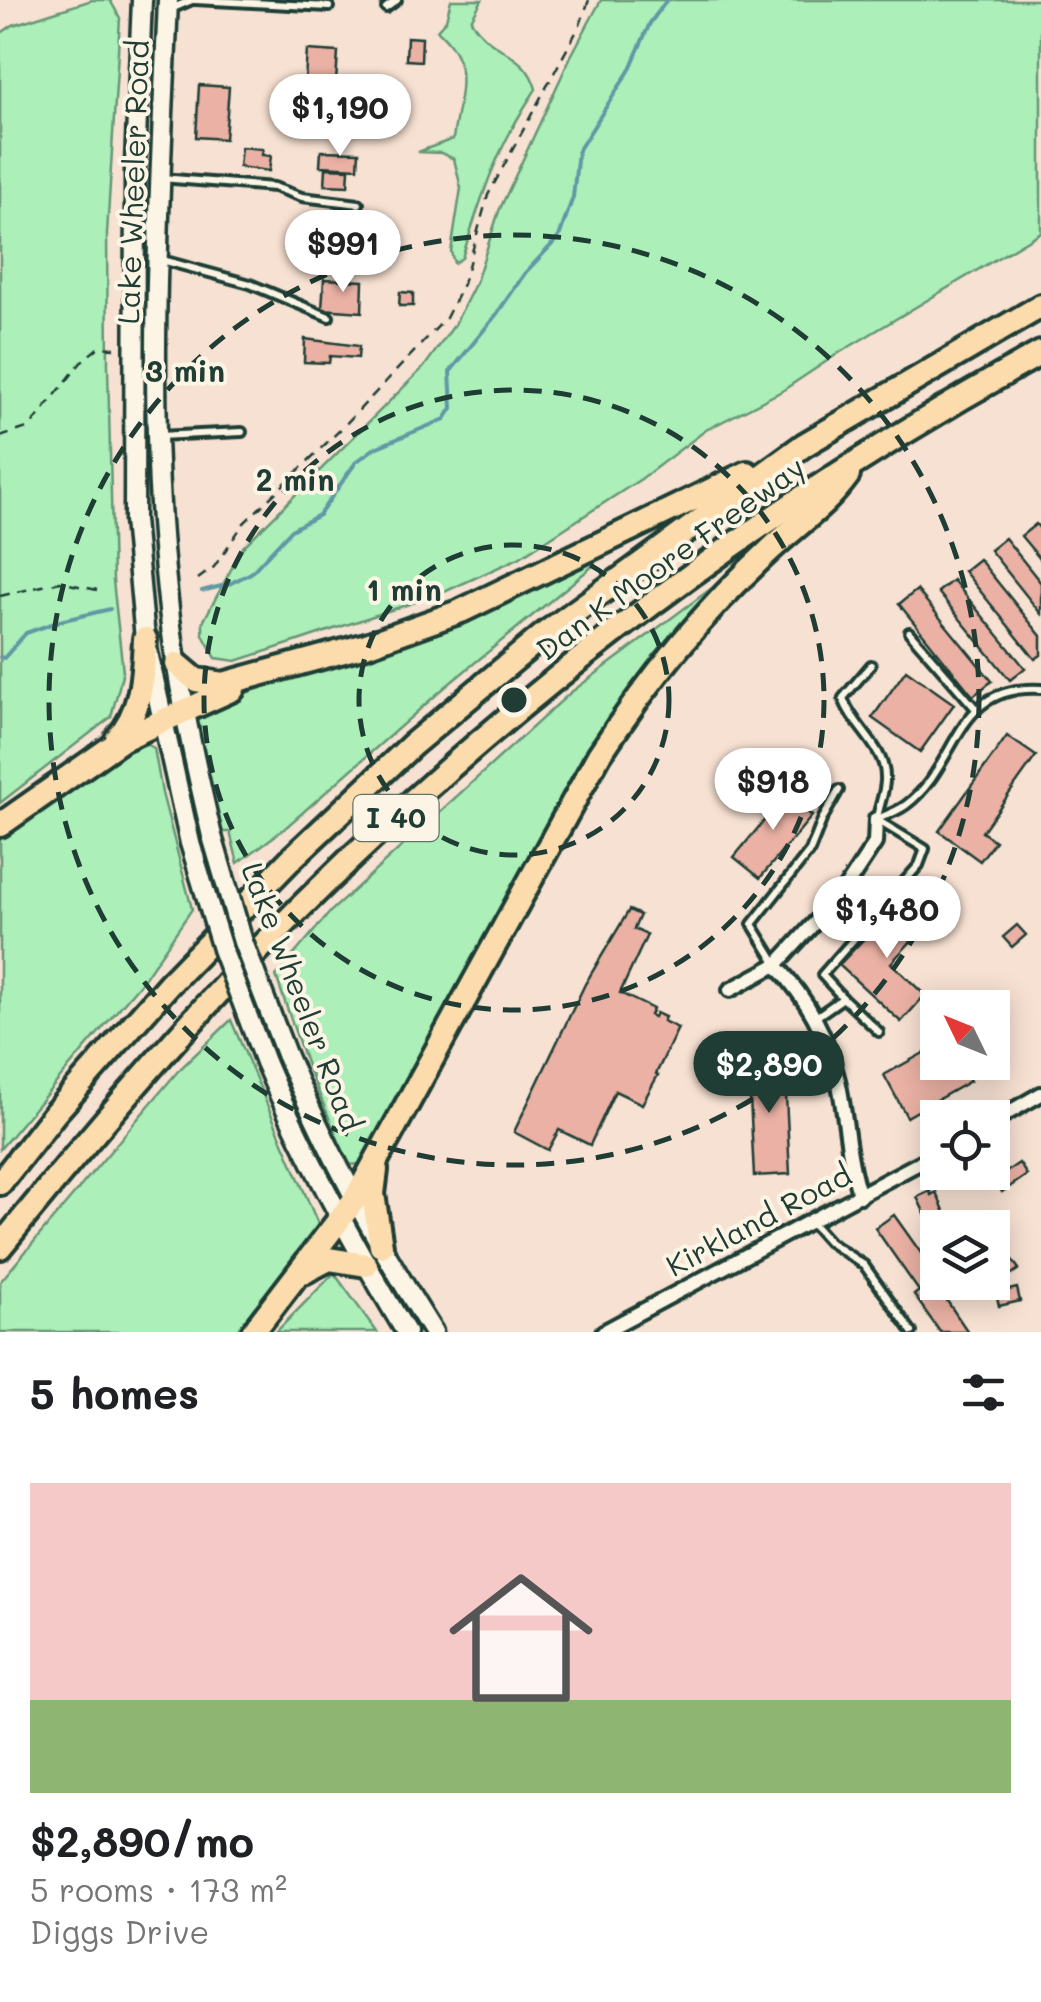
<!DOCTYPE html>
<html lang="en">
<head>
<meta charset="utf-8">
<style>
	:root { --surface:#fff; --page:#f6f6f6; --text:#202124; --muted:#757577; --line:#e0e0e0; --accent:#1f3d34 }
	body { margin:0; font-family:Mali,sans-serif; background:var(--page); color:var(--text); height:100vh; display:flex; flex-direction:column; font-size:38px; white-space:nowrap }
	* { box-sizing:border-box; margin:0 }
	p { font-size:32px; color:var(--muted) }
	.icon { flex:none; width:55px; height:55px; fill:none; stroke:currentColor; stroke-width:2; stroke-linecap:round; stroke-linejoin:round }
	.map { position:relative; height:1332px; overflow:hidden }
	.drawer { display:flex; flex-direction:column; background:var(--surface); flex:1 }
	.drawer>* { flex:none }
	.needle { width:65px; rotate:313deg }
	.tools { position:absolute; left:920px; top:990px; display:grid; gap:20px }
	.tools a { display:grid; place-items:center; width:90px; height:90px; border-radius:0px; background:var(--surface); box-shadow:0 5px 25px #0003; font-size:50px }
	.price { position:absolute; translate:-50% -85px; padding:0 22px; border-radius:35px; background:#fff; color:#222; font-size:32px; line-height:65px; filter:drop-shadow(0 2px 5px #0008) }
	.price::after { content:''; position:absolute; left:50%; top:60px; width:30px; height:22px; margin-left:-15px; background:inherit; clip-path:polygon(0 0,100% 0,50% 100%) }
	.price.active { background:var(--accent); color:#fff }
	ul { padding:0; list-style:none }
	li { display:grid; align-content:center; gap:20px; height:530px; padding:0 30px }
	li+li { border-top:2px solid var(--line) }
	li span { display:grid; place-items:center; height:310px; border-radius:0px; color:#555 }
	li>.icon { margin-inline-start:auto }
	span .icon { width:180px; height:180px; fill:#fffc; stroke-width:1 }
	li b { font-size:42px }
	h2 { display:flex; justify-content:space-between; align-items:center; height:120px; padding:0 30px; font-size:42px }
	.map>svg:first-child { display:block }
</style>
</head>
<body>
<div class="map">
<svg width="1041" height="1332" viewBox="0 0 1041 1332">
	<rect width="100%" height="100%" fill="#f7e1d2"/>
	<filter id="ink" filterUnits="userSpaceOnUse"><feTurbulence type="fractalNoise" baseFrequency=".01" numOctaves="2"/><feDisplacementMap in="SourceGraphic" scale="20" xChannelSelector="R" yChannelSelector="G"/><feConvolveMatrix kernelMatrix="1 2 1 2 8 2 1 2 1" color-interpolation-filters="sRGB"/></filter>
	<g filter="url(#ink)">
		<g fill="#acefb9" stroke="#669676" stroke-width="2.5">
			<polygon points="92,0 110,0 120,18 107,234 108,366 113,581 123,672 111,717 0,803 0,34 13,25"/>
			<path d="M451 0H482L471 20C490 54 526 51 536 89 497 147 483 192 462 258L454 263 451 252 461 188 454 159 441 153 418 152 453 139C459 94 475 63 437 30L446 20Z"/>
			<polygon points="601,0 1041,0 1041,232 839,353 782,391 706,430 641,479 519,558 442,593 298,641 236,661 216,658 203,635 203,622 243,547 424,367 455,324 476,282 499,211 571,56"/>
			<path d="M591 561 594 565 444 688 284 829 238 863 230 832H221L196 719 198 712C270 680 349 665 423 637 481 616 535 586 591 561Z"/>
			<polygon points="716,585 719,589 635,687 566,788 375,1142 360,1164 349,1165 306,1063 276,976 331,911 570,693"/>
			<polygon points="138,740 154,748 162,793 192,909 144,979 0,1149 0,835"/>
			<polygon points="231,1020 321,1231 241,1332 0,1332 0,1282 178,1071"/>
			<polygon points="334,1273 377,1332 276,1332"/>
		</g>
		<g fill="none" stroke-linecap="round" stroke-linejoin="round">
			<g stroke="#6298a5" stroke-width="4">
				<polyline points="202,591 229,584 251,573 291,530 319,515 356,462 375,448 445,419 452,408 450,372 496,315 525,273 559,237 573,197 578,151 629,71 650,23 667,0"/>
				<polyline points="0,657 4,658 26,633 60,621 110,609"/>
			</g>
		</g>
		<g fill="#eab1a4" stroke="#1f3d34" stroke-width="2.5">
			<polygon points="407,37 422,38 421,61 406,60"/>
			<polygon points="307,50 338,52 335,97 304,95"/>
			<polygon points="199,85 229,87 225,139 196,137"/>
			<polygon points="241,147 263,149 262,155 271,156 269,171 239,167"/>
			<polygon points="321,151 359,152 358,168 320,166"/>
			<polygon points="326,168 349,169 348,186 325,185"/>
			<polygon points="305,249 342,250 341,263 305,262"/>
			<polygon points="324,279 363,281 362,312 322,309"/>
			<polygon points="400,292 413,293 413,306 399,306"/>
			<polygon points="305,339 359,346 358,358 330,356 329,363 304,362"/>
			<polygon points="1036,524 1041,530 1041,560 1021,536"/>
			<polygon points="1005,538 1041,583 1041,614 990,550"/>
			<polygon points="979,559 1041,636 1041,655 1035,659 964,571"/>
			<polygon points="953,580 1025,668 1010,680 938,592"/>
			<polygon points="917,590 992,681 973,696 899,604"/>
			<polygon points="906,670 954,704 920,752 872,718"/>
			<polygon points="1007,736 1036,756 982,832 995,841 980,861 939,831"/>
			<polygon points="765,790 779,802 786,794 812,816 760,878 734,857 772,811 757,800"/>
			<polygon points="901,900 927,924 891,963 925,995 901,1022 839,965"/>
			<polygon points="629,910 640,915 634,929 647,935 620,993 653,1009 650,1015 654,1017 656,1013 665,1017 663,1021 678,1028 656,1074 658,1075 642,1104 615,1091 590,1145 559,1130 548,1150 514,1132 585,984"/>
			<polygon points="1017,925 1026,935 1012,947 1003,937"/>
			<polygon points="938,1045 938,1062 960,1062 970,1081 907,1117 884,1075"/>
			<polygon points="784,1057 790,1174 754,1176 748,1058"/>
			<polygon points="1019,1163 1027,1175 1002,1192 994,1180"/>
			<polygon points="930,1191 931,1195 936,1192 946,1215 941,1217 945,1225 933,1231 917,1197"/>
			<polygon points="894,1215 938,1277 935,1283 968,1332 940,1332 914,1295 919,1291 875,1228"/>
			<polygon points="1007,1253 1019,1269 1006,1278 1002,1271 1009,1266 1002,1257"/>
			<polygon points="1017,1288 1020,1301 999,1306 996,1293"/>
		</g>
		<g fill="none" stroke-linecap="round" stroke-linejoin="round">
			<defs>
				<g id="service">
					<polyline points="195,0 329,7"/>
					<polyline points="386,8 397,0"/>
					<polyline points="171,9 192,0"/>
					<polyline points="161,178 274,187 302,197 359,204"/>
					<polyline points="162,260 250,284 329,317"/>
					<polyline points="158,436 242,432"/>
					<polyline points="909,632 976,709"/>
					<path d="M871 665 843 698C852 726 885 747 885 777 886 790 879 805 877 818"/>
					<path d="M877 819C887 815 898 811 906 805 961 764 952 684 1041 689"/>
					<polyline points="776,963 752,924 810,851 823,818 839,790"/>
					<polyline points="843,998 822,975 919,865 925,849 877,820"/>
					<polyline points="816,1017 843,998 879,1032"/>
					<polyline points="812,1223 829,1242 864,1265 912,1332"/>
				</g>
				<g id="minor">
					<polyline points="730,990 776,965"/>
					<polyline points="992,1122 1041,1094"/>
					<path d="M860 1196C847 1158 847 1119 838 1080 826 1033 808 1000 776 965L842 893 875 843 876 819"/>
					<polyline points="603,1332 938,1153"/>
				</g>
				<g id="secondary">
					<polyline points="142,0 135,163 134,520 145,639 190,843"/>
					<path d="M168 0C160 197 146 394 167 591 175 674 193 755 212 836"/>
					<path d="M286 1054C327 1151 377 1243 433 1332"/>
					<path d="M265 1062C305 1157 353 1244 406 1332"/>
				</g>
				<g id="motorway">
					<polyline points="177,664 196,680 223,684 366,645 461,611 747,473"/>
					<path d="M117 739C143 709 143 676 145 639"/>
					<polyline points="0,825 123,739 233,689"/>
					<polyline points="376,1170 373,1194 381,1246"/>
					<polyline points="0,1183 55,1113 169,984 292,858 412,745 546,633 804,445 1041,306"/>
					<path d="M0 1247C78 1151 157 1057 242 967 474 724 746 515 1041 353"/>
					<polyline points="304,1272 329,1259 366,1265"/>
					<path d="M253 1332 355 1199 599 755C648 680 705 610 771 549 800 522 824 508 848 475"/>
				</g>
			</defs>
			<use href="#service" stroke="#1f3d34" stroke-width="14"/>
			<use href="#minor" stroke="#1f3d34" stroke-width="20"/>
			<use href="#secondary" stroke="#1f3d34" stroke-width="25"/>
			<use href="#motorway" stroke="#1f3d34" stroke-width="30"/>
			<g stroke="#1f3d34" stroke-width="2.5" stroke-dasharray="10 8" stroke-linecap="butt">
				<polyline points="0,437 30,427 83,360 99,347 115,348"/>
				<polyline points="198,579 214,567 244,523 342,428 446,318 463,284 488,195 580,25 589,0"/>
				<polyline points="0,596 60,582 97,590"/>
			</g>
			<use href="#service" stroke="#fcf5e5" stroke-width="6"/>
			<use href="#minor" stroke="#fcf5e5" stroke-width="12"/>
			<use href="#secondary" stroke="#fcf5e5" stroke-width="18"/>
			<use href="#motorway" stroke="#fcdcac" stroke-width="22"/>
			<defs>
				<g id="secondary-bridge">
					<polyline points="212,836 243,942 286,1054"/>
					<polyline points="190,843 222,949 265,1062"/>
				</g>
			</defs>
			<use href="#secondary-bridge" stroke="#1f3d34" stroke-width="25" stroke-linecap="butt"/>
			<use href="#secondary-bridge" stroke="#fcf5e5" stroke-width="18"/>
		</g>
	</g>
	<g fill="none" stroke="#1f3d34" stroke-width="5" stroke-dasharray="18 12">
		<circle cx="514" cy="700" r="155"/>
		<circle cx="514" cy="700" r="310"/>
		<circle cx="514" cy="700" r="465"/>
	</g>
	<g text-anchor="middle" stroke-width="8" stroke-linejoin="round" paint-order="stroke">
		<rect fill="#fcf5e5" stroke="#617469" stroke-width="2.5" x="353.5" y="795" width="85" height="46" rx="8"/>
		<g font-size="28" font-weight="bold" fill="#1f3d34">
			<text x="396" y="828">I 40</text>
		</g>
		<g font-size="30" fill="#1f3d34" stroke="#fcf5e5">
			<text transform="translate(134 182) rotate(-88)" y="10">Lake Wheeler Road</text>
			<text transform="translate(671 559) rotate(-36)" y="10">Dan K Moore Freeway</text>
			<text transform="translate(301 997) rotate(69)" y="10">Lake Wheeler Road</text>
			<text transform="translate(759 1221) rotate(-28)" y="10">Kirkland Road</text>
		</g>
	</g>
	<circle cx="514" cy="700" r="15" fill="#1f3d34" stroke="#fcf5e5" stroke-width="5"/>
	<g font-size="30" text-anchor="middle" font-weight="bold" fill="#1f3d34" stroke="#fcf5e5" stroke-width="8" stroke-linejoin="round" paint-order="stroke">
		<text x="185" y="382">3 min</text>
		<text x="295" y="491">2 min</text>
		<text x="404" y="601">1 min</text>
	</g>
</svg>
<div class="tools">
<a><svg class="needle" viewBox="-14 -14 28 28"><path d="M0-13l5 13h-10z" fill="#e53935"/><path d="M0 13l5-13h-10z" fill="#757577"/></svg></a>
<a><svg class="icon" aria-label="locate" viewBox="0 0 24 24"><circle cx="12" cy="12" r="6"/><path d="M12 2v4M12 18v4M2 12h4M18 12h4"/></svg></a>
<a><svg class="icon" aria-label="layers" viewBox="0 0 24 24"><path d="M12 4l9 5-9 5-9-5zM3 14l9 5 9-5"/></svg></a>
</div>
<b class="price" style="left:340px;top:159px">$1,190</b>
<b class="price" style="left:343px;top:295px">$991</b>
<b class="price" style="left:773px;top:833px">$918</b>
<b class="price" style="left:887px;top:961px">$1,480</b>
<b class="price active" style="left:769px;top:1116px">$2,890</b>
</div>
<section class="drawer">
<h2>5 homes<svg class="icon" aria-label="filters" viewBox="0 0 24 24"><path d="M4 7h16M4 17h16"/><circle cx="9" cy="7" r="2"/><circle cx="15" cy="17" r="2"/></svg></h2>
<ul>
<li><span style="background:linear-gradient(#f6c9c9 70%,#8fb573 0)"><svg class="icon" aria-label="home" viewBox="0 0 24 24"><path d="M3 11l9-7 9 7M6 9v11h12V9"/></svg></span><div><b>$2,890/mo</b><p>5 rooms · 173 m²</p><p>Diggs Drive</p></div></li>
</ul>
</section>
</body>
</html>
